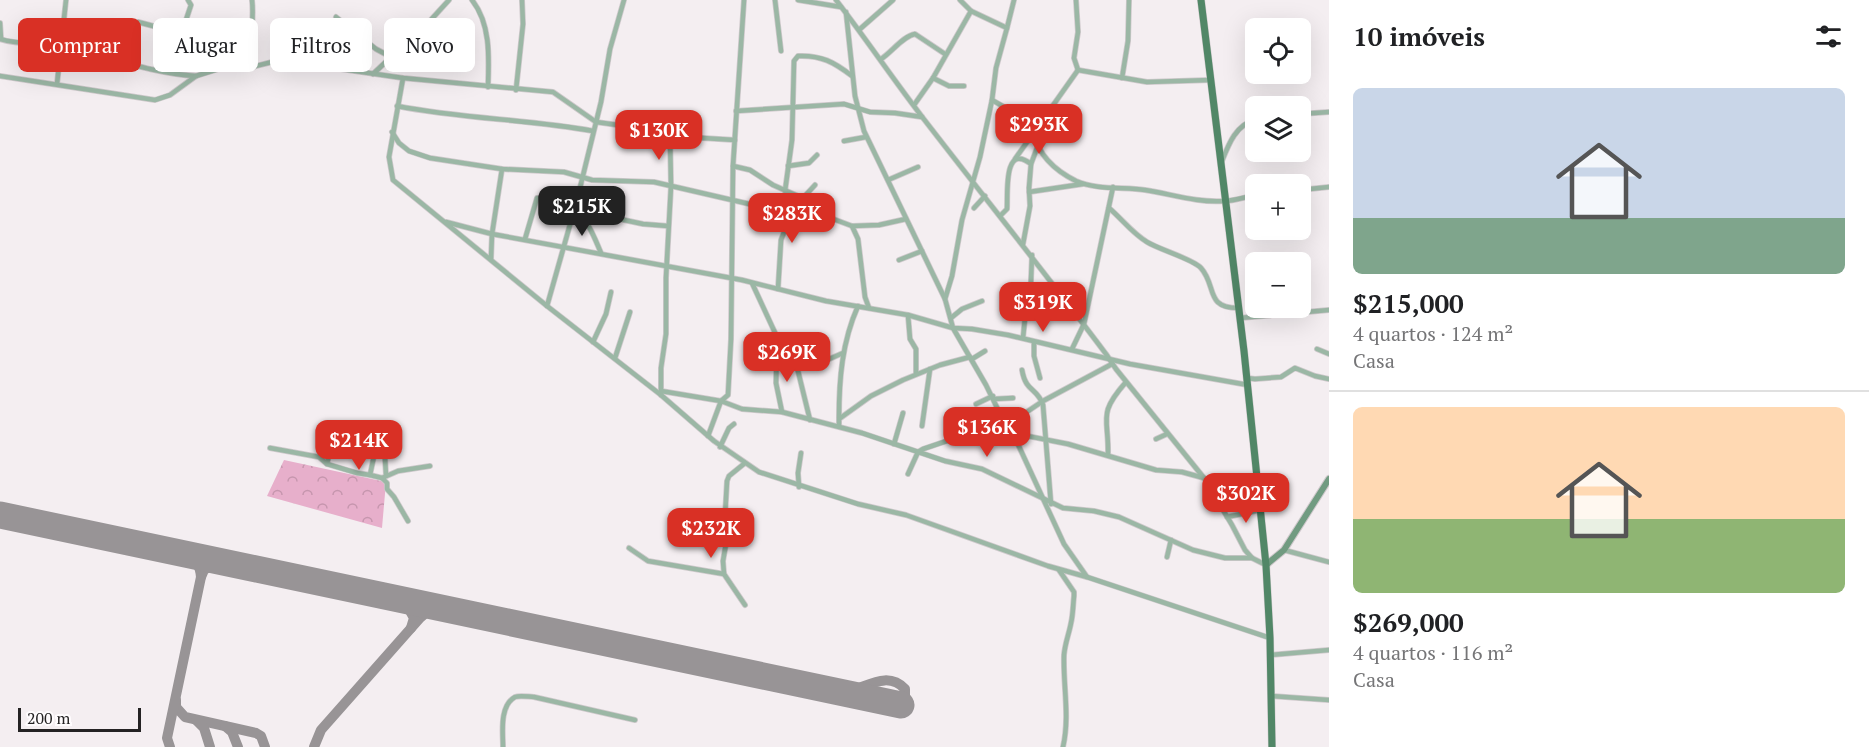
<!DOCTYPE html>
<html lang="pt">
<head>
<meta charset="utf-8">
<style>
	:root { --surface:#fff; --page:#f2f2f2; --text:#202124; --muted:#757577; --line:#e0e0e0; --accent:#d93025 }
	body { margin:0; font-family:"PT Serif",serif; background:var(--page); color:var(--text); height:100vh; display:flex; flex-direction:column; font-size:22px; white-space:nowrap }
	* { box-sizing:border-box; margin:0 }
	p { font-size:20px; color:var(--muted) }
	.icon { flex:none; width:33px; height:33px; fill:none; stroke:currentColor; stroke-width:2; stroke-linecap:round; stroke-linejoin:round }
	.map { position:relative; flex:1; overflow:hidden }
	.side { display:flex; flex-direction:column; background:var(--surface); width:540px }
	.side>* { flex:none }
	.hud { position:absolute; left:18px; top:18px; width:570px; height:54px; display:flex; gap:12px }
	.controls { position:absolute; left:1245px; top:18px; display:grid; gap:12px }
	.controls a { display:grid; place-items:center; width:66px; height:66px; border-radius:9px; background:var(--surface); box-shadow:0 6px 24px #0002; font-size:30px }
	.scale { position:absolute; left:18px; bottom:15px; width:123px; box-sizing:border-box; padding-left:6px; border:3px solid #242223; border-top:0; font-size:16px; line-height:21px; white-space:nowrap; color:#242223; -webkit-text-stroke:4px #fffcfe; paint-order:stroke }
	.price { position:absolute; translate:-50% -51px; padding:0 14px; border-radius:12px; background:var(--accent); color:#fff; font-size:20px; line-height:39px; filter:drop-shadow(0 2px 3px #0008) }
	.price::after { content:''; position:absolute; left:50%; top:36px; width:18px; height:14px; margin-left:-9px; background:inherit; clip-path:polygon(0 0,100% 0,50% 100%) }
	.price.selected { background:#222; color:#fff }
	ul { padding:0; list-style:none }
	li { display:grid; align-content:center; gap:12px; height:318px; padding:0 24px }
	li+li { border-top:2px solid var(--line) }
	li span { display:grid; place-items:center; height:186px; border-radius:9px; color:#555 }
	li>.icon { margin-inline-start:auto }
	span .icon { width:108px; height:108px; fill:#fffc; stroke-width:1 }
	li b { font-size:26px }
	h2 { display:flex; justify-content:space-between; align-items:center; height:72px; padding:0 24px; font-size:26px }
	.tag { padding:0 21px; border-radius:9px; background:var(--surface); box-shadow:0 6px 24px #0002; font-size:21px; line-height:54px }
	.tag.selected { background:var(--accent); color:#fff }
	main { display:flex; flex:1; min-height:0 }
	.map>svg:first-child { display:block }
</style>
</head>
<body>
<main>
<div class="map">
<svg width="1329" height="747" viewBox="0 0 1329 747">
	<defs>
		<pattern id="forest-crowns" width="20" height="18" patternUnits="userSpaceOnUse" patternTransform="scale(1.5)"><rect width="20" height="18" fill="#e7afcb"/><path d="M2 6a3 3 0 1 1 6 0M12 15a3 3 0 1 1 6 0" fill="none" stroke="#c696ae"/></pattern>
	</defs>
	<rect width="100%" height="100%" fill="#f4eef1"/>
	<polygon fill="url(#forest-crowns)" points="284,460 386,482 382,528 267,496"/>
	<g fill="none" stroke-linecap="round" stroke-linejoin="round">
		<g stroke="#989496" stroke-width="10">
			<path d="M186 554C196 560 200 565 201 577"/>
			<polyline points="404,600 414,618 411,628"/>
			<path d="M837 691C843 691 850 691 856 689 873 683 890 673 905 689V700L901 705"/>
			<polyline points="176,700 176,707 185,717 256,733 261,736 265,747"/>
			<polyline points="196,720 204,728 210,747"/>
			<polyline points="225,726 232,732 238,747"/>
			<polyline points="170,747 167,738 201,577 204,570 220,561"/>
			<polyline points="314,747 321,730 420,618 428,611 443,608"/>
		</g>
		<polyline stroke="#989496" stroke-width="27" points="0,515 901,705"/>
		<defs>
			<g id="street">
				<path d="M252 0C255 24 247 42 254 67"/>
				<path d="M472 0C491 24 489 58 488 87"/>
				<polyline points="775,0 781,51"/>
				<polyline points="798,0 841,7"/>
				<path d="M836 0C866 39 893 79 923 118 984 197 1046 274 1106 354L1116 369 1204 478 1232 525 1245 550 1252 558 1266 565"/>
				<polyline points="1076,0 1078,32 1074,58 1078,70"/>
				<polyline points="846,12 855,96 864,131 945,299 953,328 986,385 1006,426 1016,440 1064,544 1087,577"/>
				<polyline points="336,17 376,49 391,57 373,74"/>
				<polyline points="138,22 172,31 199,31 217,36 250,41"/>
				<polyline points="0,23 1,39"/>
				<polyline points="1007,28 1014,0"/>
				<polyline points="860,29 893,0"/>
				<polyline points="182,32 191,5 188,0"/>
				<path d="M0 39C21 46 43 42 65 47 109 57 151 73 196 76"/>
				<polyline points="25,44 42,30 63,23"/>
				<polyline points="391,57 418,34 449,0"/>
				<path d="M881 59C892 52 903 36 915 34L945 54"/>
				<polyline points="1078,70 1147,82 1211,80"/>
				<polyline points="0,76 155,100 170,95 196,76 228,66 244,69 276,61 293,62 403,78 553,92 596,122 654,130 686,137 735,140"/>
				<polyline points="403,78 389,157 393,180 547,306 661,395 714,441 759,472 858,504 906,515 1048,566 1087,577 1270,638"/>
				<polyline points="933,78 949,86 964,86"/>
				<polyline points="1122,78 1128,41 1129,0"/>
				<polyline points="57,84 66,0"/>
				<polyline points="516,90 523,24 522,0"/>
				<polyline points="992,100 1039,127"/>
				<polyline points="914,105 933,78 971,11 960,0"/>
				<path d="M397 106C462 119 528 119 593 131"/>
				<polyline points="736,111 844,104 870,112 895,113 922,117"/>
				<polyline points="1300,114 1329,112"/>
				<polyline points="392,132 399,143 409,151 430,158 502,169 564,172 592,180 654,182 771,209"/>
				<path d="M1034 134C1039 156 1056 171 1076 181 1096 190 1124 187 1145 190 1171 194 1197 203 1224 201 1234 201 1245 197 1256 195"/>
				<polyline points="844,141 866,137"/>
				<polyline points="1015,159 1078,70"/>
				<path d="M1222 161C1229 143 1236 125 1256 119"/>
				<polyline points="1031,164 1037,148"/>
				<polyline points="733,166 750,170 773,185 798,196 828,217 852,226 879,225 906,219"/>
				<polyline points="788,166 809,163 817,155"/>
				<polyline points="888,180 918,167"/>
				<polyline points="1300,190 1329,187"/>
				<path d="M785 191 792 140 794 61 798 56C821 55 834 62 852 76"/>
				<polyline points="1029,192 1083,184"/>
				<polyline points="802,199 815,185"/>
				<polyline points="974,208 985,196"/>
				<path d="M1109 208C1122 219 1132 233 1147 242 1160 250 1193 259 1201 268 1217 286 1205 308 1238 308"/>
				<path d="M574 210C589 221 594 237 601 253"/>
				<path d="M1000 216 1007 209C1008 194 1003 142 1031 164L1029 188 1030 206 1023 244"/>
				<polyline points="610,217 643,224 668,226"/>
				<polyline points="446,222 492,234 742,280 826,301 908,315 953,328 972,329 1008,335 1130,364 1248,385"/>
				<polyline points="852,226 858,239 865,297 869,308"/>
				<polyline points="525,239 537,198"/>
				<polyline points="491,259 492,234 502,169"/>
				<polyline points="899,260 922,251"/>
				<polyline points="752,283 777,337 776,383 782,412"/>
				<polyline points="778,289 781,240 798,196"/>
				<polyline points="945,299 952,276 962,220 980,157 992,100 996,68 1007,28 971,11"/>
				<polyline points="547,306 577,200 601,102 610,49 624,0"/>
				<polyline points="908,315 910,339 916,349 916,374"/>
				<polyline points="951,318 962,309 982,301"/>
				<polyline points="1240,318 1329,310"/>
				<polyline points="778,337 797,367 810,420"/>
				<polyline points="1023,338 1025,318 1030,305 1032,255"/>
				<polyline points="593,342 606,314 611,292"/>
				<polyline points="1034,342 1034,356 1040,378"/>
				<polyline points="1072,349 1084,324 1113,187"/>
				<polyline points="1317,349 1329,354"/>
				<polyline points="615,358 630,312"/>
				<polyline points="972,359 985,351"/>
				<polyline points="797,367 827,360 843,353"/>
				<path d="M1022 370C1026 393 1037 387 1043 405L1051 504"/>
				<polyline points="1247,378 1255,379 1281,377 1295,368 1315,376 1329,379"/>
				<polyline points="661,391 661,368 666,334 666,278 671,186 670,135"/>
				<polyline points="661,395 661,391 721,401 728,395 731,339 733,166 744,0"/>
				<polyline points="994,399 1013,398"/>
				<polyline points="976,404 993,396"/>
				<path d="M839 418C839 379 842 342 858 306"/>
				<polyline points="839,426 839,419 871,396 903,380 940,365 970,357"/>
				<polyline points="922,426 930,369"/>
				<polyline points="1012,433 1068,444 1156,470 1182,472 1204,478"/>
				<polyline points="708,436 721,401 742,409 782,412 862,433 945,461 982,469 1063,508 1094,511 1119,517 1193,550 1225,558 1252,558"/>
				<polyline points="1156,439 1167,434"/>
				<polyline points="374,441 374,456 370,475 382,478"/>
				<polyline points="384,441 386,475"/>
				<polyline points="894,444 903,413"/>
				<polyline points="720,447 729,428 734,424"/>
				<polyline points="270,448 319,457 327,464 357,473 370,475"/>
				<polyline points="329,455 329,442"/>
				<path d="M1108 455C1109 417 1097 415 1126 382"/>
				<polyline points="319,457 329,455 327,464"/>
				<polyline points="745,463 729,476 727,481 725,516 727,538 723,561 724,574 745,605"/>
				<polyline points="908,474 918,452 923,449 985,428 1006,426 1043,401 1112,364"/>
				<polyline points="799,487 798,473 801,453"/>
				<polyline points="1227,517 1260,510"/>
				<polyline points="408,521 394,497 387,489 387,483 382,478 398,471 430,466"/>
				<polyline points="629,548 648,561 724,574"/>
				<polyline points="1284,550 1329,562"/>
				<polyline points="1167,557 1171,540"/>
				<path d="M1059 570 1074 592V596C1073 605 1073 615 1071 623 1069 634 1065 643 1064 655 1063 686 1070 716 1063 747"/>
				<polyline points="1270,655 1329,650"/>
				<polyline points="1271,696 1329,700"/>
				<path d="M503 747C503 733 499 706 515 697 520 695 529 697 534 697L635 720"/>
			</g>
			<polyline id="secondary" points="1266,565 1284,550 1329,479"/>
			<polyline id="primary" points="1201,0 1244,351 1266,565 1270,638 1272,747"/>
		</defs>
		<use href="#street" stroke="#cfc9cc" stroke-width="6"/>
		<use href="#secondary" stroke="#cfc9cc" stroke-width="8"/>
		<use href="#primary" stroke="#cfc9cc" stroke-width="8"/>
		<use href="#street" stroke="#9bb7a5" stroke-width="4.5"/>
		<use href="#secondary" stroke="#719b81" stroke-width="6"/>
		<use href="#primary" stroke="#518767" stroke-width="7"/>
	</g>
</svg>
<div class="controls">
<a><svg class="icon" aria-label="locate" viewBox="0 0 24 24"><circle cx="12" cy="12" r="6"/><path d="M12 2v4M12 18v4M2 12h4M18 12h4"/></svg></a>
<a><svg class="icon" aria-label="layers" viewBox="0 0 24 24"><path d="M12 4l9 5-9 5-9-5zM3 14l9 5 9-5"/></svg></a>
<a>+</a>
<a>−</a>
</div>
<div class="scale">200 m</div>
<b class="price" style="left:1039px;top:155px">$293K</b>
<b class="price" style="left:659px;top:161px">$130K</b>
<b class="price selected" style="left:582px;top:237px">$215K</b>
<b class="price" style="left:792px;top:244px">$283K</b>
<b class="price" style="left:1043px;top:333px">$319K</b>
<b class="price" style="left:787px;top:383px">$269K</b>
<b class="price" style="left:987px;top:458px">$136K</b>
<b class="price" style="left:359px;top:471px">$214K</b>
<b class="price" style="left:1246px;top:524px">$302K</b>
<b class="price" style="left:711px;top:559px">$232K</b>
<div class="hud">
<a class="tag selected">Comprar</a>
<a class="tag">Alugar</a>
<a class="tag">Filtros</a>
<a class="tag">Novo</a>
</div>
</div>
<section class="side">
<h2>10 imóveis<svg class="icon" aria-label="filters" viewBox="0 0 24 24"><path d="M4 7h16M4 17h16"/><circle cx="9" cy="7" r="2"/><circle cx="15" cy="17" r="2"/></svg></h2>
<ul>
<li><span style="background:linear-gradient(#c9d6e8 70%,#7fa58c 0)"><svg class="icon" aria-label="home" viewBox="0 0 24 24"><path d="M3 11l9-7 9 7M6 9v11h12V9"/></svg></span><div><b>$215,000</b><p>4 quartos · 124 m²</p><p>Casa</p></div></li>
<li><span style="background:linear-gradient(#ffd9b3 60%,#8fb573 0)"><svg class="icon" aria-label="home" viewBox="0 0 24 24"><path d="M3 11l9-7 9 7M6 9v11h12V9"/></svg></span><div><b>$269,000</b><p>4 quartos · 116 m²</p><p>Casa</p></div></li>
</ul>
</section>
</main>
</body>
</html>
